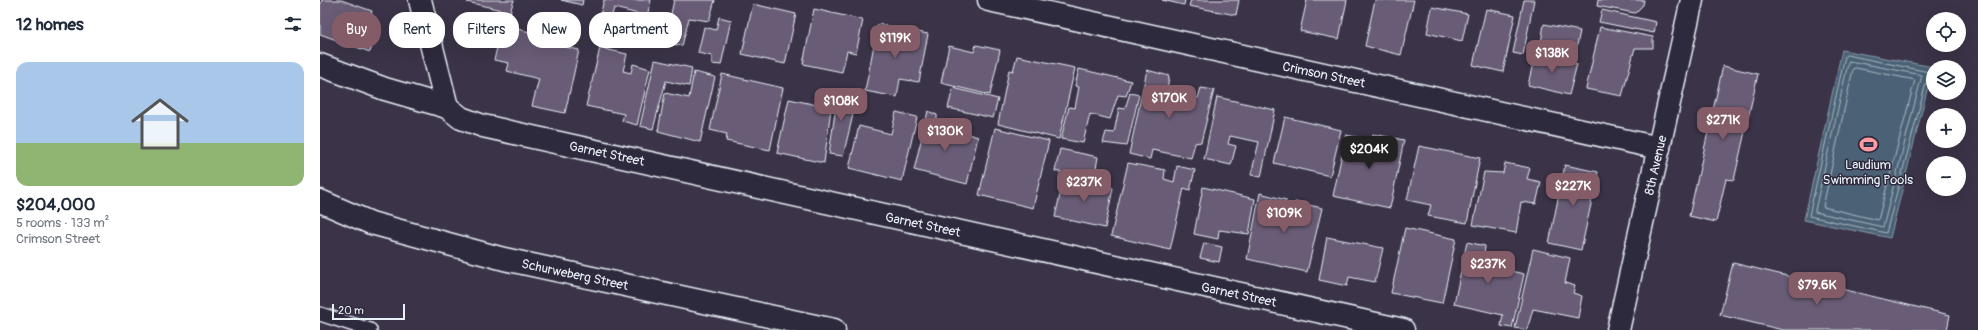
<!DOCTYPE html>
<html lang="en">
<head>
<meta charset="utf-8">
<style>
	:root { --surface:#fff; --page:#f6f6f7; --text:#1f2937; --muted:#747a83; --accent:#845c67 }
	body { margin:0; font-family:Pangolin,sans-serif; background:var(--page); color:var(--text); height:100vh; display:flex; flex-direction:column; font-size:15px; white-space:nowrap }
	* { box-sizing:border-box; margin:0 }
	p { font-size:13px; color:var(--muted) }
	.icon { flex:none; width:22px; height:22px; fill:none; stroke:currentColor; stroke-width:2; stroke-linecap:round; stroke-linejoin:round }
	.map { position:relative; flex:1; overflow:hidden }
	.panel { display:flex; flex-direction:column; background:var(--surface); width:320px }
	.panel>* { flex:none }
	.banner { position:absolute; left:12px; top:12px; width:380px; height:36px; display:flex; gap:8px }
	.controls { position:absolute; left:1606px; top:12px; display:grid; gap:8px }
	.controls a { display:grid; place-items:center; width:40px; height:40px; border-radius:50%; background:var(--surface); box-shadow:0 4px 16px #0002; font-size:20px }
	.scale { position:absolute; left:12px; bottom:10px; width:73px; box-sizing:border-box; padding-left:4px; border:2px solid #e8f1f8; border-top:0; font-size:11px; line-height:14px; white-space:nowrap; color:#e8f1f8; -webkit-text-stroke:3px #2f2a3d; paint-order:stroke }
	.price { position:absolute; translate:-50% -34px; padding:0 9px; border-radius:8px; background:var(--accent); color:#fff; font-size:13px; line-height:26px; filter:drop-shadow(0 1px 2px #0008) }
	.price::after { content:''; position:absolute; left:50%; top:24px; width:12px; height:9px; margin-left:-6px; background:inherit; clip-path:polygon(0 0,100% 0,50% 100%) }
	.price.active { background:#222; color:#fff }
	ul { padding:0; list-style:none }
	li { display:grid; align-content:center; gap:8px; height:212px; padding:0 16px }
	li span { display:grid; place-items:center; height:124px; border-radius:12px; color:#555 }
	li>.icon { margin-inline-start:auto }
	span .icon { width:72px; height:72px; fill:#fffc; stroke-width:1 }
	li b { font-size:17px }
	h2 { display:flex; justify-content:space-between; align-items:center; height:48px; padding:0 16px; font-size:17px }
	.chip { padding:0 14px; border-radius:16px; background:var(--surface); box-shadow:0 4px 16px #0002; font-size:14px; line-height:36px }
	.chip.active { background:var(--accent); color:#fff }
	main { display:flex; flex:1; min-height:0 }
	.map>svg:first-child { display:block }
</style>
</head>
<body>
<main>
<section class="panel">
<h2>12 homes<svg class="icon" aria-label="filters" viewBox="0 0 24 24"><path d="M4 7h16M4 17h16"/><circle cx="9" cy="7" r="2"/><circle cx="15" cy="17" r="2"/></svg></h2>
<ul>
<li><span style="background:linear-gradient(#a9c7e8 65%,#8fb573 0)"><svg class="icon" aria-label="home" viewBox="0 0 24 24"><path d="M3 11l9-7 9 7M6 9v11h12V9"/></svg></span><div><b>$204,000</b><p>5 rooms · 133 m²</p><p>Crimson Street</p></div></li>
</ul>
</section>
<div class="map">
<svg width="1658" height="330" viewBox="0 0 1658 330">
	<rect width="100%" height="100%" fill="#3b3448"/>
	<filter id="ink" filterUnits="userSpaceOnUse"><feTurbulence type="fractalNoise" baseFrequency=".025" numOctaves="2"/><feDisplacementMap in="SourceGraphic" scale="8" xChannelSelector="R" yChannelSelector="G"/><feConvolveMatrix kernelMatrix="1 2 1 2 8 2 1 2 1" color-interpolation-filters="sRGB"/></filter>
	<g filter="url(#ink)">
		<polygon fill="#4b6276" stroke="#8a9baa" points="1522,50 1613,67 1570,238 1484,220"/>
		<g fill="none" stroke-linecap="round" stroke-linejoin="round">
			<g stroke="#a9b8c4" stroke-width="1">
				<polygon points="1527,55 1609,72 1566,233 1489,216 1525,56"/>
				<polygon points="1529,61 1602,75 1563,227 1495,212"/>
				<polygon points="1536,68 1595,80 1558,220 1503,207 1533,69"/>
			</g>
		</g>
		<g fill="#695b76" stroke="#e8f1f8">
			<polygon points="2,0 21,0 52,11 49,22 59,25 50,52 0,34 0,6"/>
			<polygon points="148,0 194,0 190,12 147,2"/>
			<polygon points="241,0 263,0 262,5"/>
			<polygon points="284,0 331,0 327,16 294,8 290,22 279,19"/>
			<polygon points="354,0 395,0 389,21 369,18 362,46 345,42"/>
			<polygon points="842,0 865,0 864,5"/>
			<polygon points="871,0 919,0 916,15 869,6"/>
			<polygon points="987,0 1027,0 1019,39 980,31"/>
			<polygon points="1055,0 1094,0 1081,55 1045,46"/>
			<polygon points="1204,0 1214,0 1203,55 1193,53"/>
			<polygon points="1278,0 1324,0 1323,5 1315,13 1277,6"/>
			<polygon points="433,4 476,14 465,64 422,54"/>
			<polygon points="1112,7 1148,14 1142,41 1107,33"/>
			<polygon points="494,9 543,20 536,53 527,51 522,72 483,64"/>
			<polygon points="1166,9 1195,15 1183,72 1153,65"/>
			<polygon points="1282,10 1336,22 1334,33 1279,22"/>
			<polygon points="399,17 411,20 401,65 392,64 392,56 378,53 384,27 396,30"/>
			<polygon points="168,22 227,36 229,43 259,50 245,113 212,106 219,79 187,71 189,63 174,60 178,44 163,41"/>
			<polygon points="558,24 608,34 599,82 580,79 577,97 545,91"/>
			<polygon points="1224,24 1260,31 1256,50 1221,43"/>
			<polygon points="1280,27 1333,37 1333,48 1315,48 1302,96 1266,89"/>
			<polygon points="656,45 680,50 670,95 621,83 629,46 654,52"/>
			<polygon points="280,48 307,54 303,71 311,73 313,64 330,69 317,125 302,121 304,114 266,106"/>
			<polygon points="1215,54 1257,64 1249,95 1208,85"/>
			<polygon points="697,56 755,68 739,139 678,124 689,70 693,71"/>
			<polygon points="335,60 372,68 369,86 346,81 333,129 320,126"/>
			<polygon points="1403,66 1438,74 1414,180 1406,179 1396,222 1369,216"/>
			<polygon points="759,69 811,81 806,96 798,95 790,119 770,114 763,143 741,139 749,107 755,108 759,87 755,86"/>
			<polygon points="827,70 849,76 847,91 878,98 881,88 894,90 881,142 875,143 871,158 832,150 830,159 809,154"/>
			<polygon points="374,72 395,77 380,142 338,131 345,93 369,98"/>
			<polygon points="402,74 463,88 450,150 406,141 407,134 390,130"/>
			<polygon points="633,88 678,99 673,118 628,108"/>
			<polygon points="512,92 537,98 523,156 509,154 516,106 509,103"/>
			<polygon points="810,93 819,95 807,146 783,143 786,132 794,133 799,108 805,109"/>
			<polygon points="897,97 955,110 941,177 931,175 939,142 910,136 908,144 916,146 911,165 884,159"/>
			<polygon points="469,99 511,108 504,163 457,153"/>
			<polygon points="608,111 617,115 617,125 658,137 647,184 594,170"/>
			<polygon points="576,112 597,117 582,181 529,168 539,126 571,134"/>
			<polygon points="965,117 1021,130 1010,176 954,163"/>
			<polygon points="675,128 729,141 713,208 659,195"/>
			<polygon points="1053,134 1084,140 1070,208 1013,196 1026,135 1052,140"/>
			<polygon points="1099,146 1160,158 1147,223 1108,216 1111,205 1087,200"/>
			<polygon points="740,149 778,157 774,180 735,171"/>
			<polygon points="808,163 845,170 844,179 854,182 857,166 875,170 870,190 864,188 850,250 791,236"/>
			<polygon points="1185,163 1210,168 1207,179 1221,182 1216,204 1201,202 1196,233 1153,225 1164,172 1183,173"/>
			<polygon points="1245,165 1278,172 1261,250 1229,243"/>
			<polygon points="744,177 793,188 785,228 735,217"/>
			<polygon points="883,187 935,199 929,234 899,230 898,239 874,234"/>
			<polygon points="940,193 966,200 965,210 973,212 975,202 1002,208 987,272 927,259"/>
			<polygon points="1085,228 1136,239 1122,303 1071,293"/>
			<polygon points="1007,237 1063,248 1055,282 1029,277 1027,286 999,280"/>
			<polygon points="1147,242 1165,246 1164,256 1184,261 1182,269 1204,274 1192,328 1181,326 1183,315 1134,304"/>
			<polygon points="884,243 902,247 899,262 880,258"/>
			<polygon points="1213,249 1250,258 1245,283 1255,286 1253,293 1262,296 1258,318 1213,309 1207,330 1195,328"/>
			<polygon points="1413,263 1630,315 1627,330 1463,330 1400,315"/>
		</g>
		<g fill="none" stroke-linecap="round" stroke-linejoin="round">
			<defs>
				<polyline id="service" points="0,314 50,330"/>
				<g id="minor">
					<polyline points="100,0 127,107 141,118 163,126 1083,330"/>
					<polyline points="669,0 1339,148"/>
					<polyline points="0,65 65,89 127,107"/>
					<polyline points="0,201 51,223 184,259 514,330"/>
					<polyline points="1298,330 1372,0"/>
				</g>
			</defs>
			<use href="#service" stroke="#e8f1f8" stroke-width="16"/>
			<use href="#minor" stroke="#e8f1f8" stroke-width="25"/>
			<use href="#service" stroke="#2f2a3d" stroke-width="13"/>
			<use href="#minor" stroke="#2f2a3d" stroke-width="22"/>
		</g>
	</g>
	<defs>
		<symbol id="stadium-bare" viewBox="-9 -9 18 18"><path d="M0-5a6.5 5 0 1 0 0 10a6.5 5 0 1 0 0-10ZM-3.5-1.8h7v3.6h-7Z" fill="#ff9aa2" stroke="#2f2a3d" stroke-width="2.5" paint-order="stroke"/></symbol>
	</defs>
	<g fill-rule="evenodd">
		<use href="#stadium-bare" x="1536" y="132" width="25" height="25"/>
	</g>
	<g text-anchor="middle" stroke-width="3" stroke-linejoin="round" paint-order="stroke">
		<g font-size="13" fill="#e8f1f8" stroke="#2f2a3d">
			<text transform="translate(1004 74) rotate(12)" y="5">Crimson Street</text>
			<text transform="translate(287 153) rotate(12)" y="5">Garnet Street</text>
			<text transform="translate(1335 165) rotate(-77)" y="5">8th Avenue</text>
			<text transform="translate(603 224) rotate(12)" y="5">Garnet Street</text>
			<text transform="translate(255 274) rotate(12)" y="5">Schurweberg Street</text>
			<text transform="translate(919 294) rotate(12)" y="5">Garnet Street</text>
		</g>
		<g font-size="13" fill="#e8f1f8" stroke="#2f2a3d">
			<text x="1548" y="169">Laudium<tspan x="1548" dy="15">Swimming Pools</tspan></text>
		</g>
	</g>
</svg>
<div class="controls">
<a><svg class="icon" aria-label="locate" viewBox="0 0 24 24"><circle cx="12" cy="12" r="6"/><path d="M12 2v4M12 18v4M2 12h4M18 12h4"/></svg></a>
<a><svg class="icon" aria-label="layers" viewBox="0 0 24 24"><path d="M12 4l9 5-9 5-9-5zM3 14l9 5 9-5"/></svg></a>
<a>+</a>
<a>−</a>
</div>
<div class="scale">20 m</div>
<b class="price" style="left:575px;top:59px">$119K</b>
<b class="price" style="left:1232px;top:74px">$138K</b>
<b class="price" style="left:849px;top:119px">$170K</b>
<b class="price" style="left:521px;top:122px">$108K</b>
<b class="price" style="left:1403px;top:141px">$271K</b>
<b class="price" style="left:625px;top:152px">$130K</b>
<b class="price active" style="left:1049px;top:170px">$204K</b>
<b class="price" style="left:764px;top:203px">$237K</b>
<b class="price" style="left:1253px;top:207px">$227K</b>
<b class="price" style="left:964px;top:234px">$109K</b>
<b class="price" style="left:1168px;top:285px">$237K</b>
<b class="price" style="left:1497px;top:306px">$79.6K</b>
<div class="banner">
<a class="chip active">Buy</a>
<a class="chip">Rent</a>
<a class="chip">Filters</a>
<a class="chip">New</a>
<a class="chip">Apartment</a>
</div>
</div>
</main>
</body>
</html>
